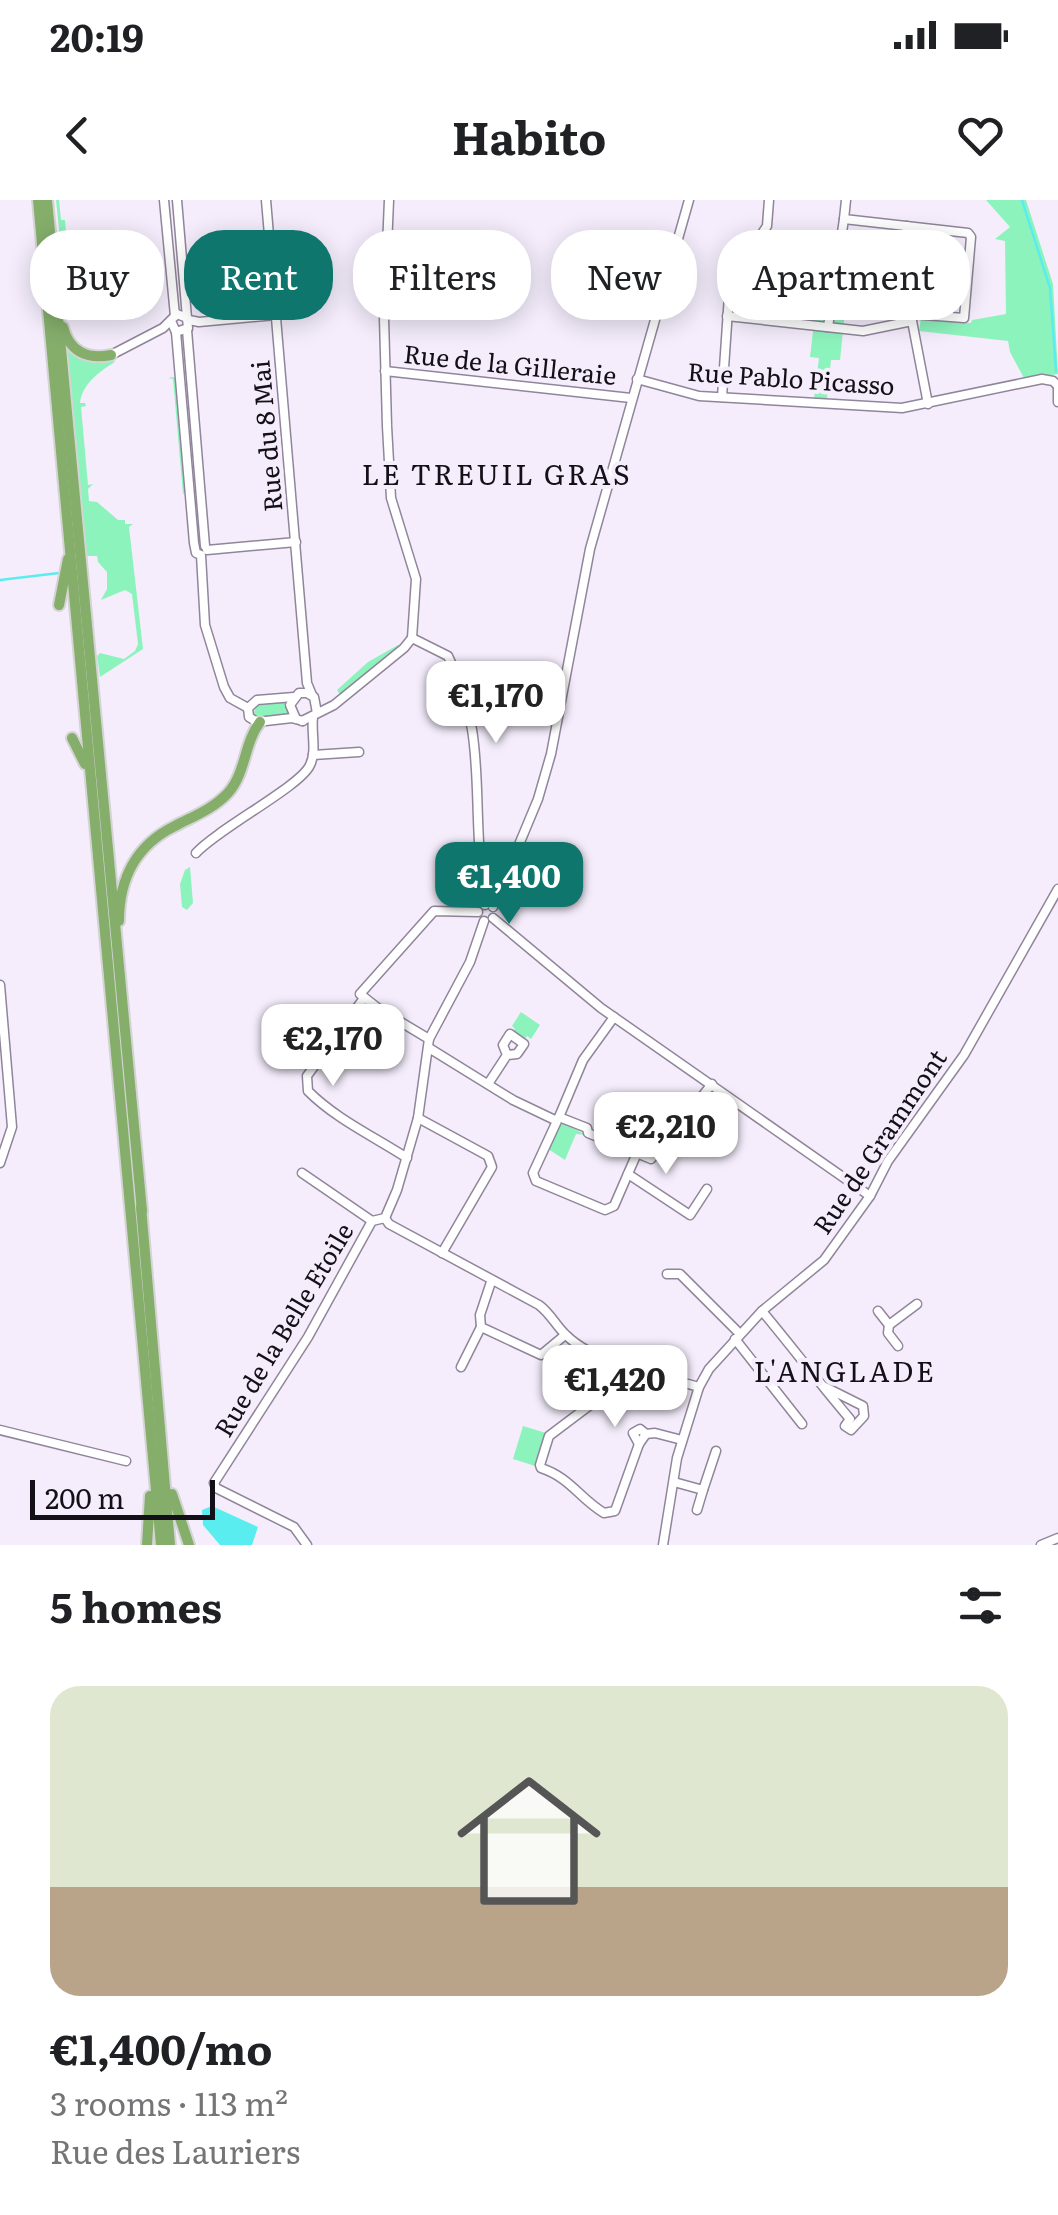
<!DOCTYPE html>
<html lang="en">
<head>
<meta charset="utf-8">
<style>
	:root { --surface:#fff; --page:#f6f6f6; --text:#202124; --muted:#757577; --line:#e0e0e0; --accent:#0f766e }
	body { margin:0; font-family:Literata,serif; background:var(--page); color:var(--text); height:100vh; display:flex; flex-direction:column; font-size:38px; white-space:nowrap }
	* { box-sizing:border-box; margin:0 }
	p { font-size:32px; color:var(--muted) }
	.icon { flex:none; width:55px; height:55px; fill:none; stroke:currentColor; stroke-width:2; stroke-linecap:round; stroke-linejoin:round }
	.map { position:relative; height:1345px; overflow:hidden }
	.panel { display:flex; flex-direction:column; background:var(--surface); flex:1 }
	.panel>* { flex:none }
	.banner { position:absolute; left:30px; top:30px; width:1000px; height:90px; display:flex; gap:20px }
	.scale { position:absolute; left:30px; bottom:25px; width:185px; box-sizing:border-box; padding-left:10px; border:5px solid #141017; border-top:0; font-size:28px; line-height:35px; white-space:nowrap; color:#141017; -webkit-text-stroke:8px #f5edfc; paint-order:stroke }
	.price { position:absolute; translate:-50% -85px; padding:0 22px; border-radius:20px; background:#fff; color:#222; font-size:32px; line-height:65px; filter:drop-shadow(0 2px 5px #0008) }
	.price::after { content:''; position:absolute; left:50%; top:60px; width:30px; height:22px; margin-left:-15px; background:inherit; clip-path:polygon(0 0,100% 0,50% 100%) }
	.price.active { background:var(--accent); color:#fff }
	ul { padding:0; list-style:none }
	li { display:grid; align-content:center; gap:20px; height:530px; padding:0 50px }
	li+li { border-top:2px solid var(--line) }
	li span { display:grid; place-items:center; height:310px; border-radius:30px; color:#555 }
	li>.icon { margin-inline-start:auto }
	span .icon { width:180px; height:180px; fill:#fffc; stroke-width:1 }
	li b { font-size:42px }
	h2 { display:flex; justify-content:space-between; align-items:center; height:120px; padding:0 50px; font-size:42px }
	.tag { padding:0 35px; border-radius:40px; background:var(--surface); box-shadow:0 5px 25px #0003; font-size:35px; line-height:90px }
	.tag.active { background:var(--accent); color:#fff }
	.status { display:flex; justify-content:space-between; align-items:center; height:70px; padding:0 50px; background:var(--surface); direction:ltr }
	.status svg { height:28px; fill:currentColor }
	header { display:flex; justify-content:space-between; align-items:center; height:130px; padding:0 50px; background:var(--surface); font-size:45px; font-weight:700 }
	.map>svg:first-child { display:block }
</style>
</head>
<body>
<div class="status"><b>20:19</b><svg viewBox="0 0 49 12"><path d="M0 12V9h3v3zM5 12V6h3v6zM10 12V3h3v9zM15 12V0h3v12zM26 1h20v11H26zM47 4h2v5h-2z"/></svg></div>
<header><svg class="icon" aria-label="back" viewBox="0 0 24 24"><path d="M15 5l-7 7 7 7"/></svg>Habito<svg class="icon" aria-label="heart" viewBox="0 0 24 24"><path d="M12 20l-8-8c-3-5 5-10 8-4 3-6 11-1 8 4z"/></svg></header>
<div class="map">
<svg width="1058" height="1345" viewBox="0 0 1058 1345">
	<rect width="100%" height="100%" fill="#f5edfc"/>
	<g fill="#8df3bd">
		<polygon points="56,0 59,0 61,20 65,20 66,33 61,34 65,73 83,71 84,83 65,85"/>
		<polygon points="986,0 1026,0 1053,84 1058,174 1025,180 1010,152 1008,141 919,131 921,118 971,123 972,120 1006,114 1005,41 995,39 1010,27"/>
		<polygon points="818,88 847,92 840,160 831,160 827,199 814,198 819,158 810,157"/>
		<path d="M66 141 115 162C100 171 82 184 80 203H85L86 206 81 207 88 285 93 284 88 289 89 301 97 302 118 320H125V324H133L129 327 143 449 100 477 97 456 100 453 124 459 135 451 138 444 132 394 125 390 101 400 107 389V372L98 362 97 356H87Z"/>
		<polygon points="173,177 177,179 187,291 183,294 173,179 168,178"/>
		<polygon points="398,445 400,447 340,495 337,490 368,462"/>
		<polygon points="288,500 289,516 260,518 253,514 258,504"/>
		<polygon points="190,667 193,703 187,710 182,707 180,684 185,670"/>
		<polygon points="521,812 540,825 531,839 527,836 524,840 513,832 515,829 512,826"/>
		<polygon points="562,922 586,935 576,934 565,960 548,949"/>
		<polygon points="523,1226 546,1233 535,1266 513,1259"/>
	</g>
	<polygon fill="#5aedf0" points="212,1306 258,1327 252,1345 220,1345 203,1325 202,1310"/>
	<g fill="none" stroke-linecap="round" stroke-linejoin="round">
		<g stroke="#5aedf0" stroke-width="2.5">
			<polyline points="1022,0 1050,88 1056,171"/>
			<polyline points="0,380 59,373"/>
		</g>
		<defs>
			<g id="minor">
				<polyline points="164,0 175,116"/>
				<polyline points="177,0 187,118"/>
				<polyline points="266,0 307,483 312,495"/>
				<polyline points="389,0 384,118 387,226 391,298 416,379 412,438"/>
				<polyline points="846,0 844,19 968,33 971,37 964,118 911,114"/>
				<polyline points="907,26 902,69 928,204"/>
				<polyline points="727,116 863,131 912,121"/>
				<polyline points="189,120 199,122 276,115"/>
				<polyline points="828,127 844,19"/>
				<polyline points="187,130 205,346"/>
				<polyline points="176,132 194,343 196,353 201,355 205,425 224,487 230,498 248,508"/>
				<polyline points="111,155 163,128 177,114 187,118 188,128 176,132 171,121"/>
				<polyline points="385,171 631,198"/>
				<polyline points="637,179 699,196 902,208 1042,179 1053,181 1058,186"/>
				<polyline points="1058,187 1058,202"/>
				<polyline points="722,197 730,81 767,26 769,0"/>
				<polyline points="207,350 296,342"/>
				<path d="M412 438 448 456C481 523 475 570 479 642 480 663 486 684 485 705"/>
				<polyline points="248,508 249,517 257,522 292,518 303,521"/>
				<polyline points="248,508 257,500 294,497"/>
				<polyline points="296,519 290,505 299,493 307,493 314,497 317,513"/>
				<polyline points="302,521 334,505 404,448 412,438"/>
				<polyline points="313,555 359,552"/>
				<path d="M196 653C219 628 301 586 310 565 317 551 311 533 313 517"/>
				<polyline points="493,707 538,599 551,554 590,349 689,0"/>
				<polyline points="493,718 601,808 870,996"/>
				<polyline points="0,785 12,927 0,963"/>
				<path d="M364 798 307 876 308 891C336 919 373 936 407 958"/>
				<polyline points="312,834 329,846"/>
				<polyline points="429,839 379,809 360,794 434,711 478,712"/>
				<polyline points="429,848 513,900 557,921 533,973 536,981 605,1010 614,1006 637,953"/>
				<polyline points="488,884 507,855 517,854 524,844 510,834 503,845 507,855"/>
				<polyline points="559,917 587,928 588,933 651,959 712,884"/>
				<polyline points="559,917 583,860 614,817"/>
				<polyline points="418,918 488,956 492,967 442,1053"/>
				<polyline points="302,973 372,1021"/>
				<polyline points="628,974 690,1015 707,989"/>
				<path d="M385 1018 389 1024 539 1105C551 1114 556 1126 566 1135 595 1164 660 1176 699 1187"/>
				<polyline points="667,1074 680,1074 740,1134"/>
				<polyline points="491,1082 480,1115 481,1127 541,1155 565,1135"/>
				<path d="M762 1111C792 1147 820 1184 850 1219L845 1226 851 1230 864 1216 863 1206 823 1186"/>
				<polyline points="878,1111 889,1125"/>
				<polyline points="735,1139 802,1224"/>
				<polyline points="898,1146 888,1133 889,1125 917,1104"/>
				<path d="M613 1162 602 1196 549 1236 540 1265 541 1268C571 1278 579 1298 604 1313L615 1311 639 1244 646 1234 655 1233 682 1240"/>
				<polyline points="461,1167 481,1127"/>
				<polyline points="0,1230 126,1261"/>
				<polyline points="639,1244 633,1233 640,1229 646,1234"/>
				<polyline points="674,1282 703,1290 716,1251"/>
				<polyline points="697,1310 703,1290"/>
				<polyline points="307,1345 294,1327 216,1288 214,1283 308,1137 372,1021 385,1018 397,990 418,918 429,839 470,762 484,721"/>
				<polyline points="663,1345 677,1258 699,1187 709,1169 762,1111 824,1060 870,996 888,961 964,855 1058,689"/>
				<polyline points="1041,1345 1058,1338"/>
			</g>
			<g id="highway">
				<polyline points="38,0 161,1345"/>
				<polyline points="47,0 142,1011"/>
				<path d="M63 127C69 151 87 160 111 155"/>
				<polyline points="59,405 68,359"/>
				<polyline points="72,538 85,564"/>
				<path d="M119 721C119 679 136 645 175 626 194 616 213 609 228 593 246 573 244 543 260 522"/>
				<polyline points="141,1007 170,1345"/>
				<polyline points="172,1294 189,1345"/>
				<polyline points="147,1345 150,1296"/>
			</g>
		</defs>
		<use href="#minor" stroke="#90859a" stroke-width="11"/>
		<use href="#highway" stroke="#d5d4d5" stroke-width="14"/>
		<use href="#minor" stroke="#fff" stroke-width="8"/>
		<use href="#highway" stroke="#85ae6b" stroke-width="10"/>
	</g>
	<g text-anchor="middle" stroke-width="8" stroke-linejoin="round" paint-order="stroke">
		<g font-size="25" fill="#141017" stroke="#f5edfc">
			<text transform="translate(510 165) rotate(6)" y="9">Rue de la Gilleraie</text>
			<text transform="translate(791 179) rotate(4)" y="9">Rue Pablo Picasso</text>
			<text transform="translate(267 236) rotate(-95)" y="9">Rue du 8 Mai</text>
			<text transform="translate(880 942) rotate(-56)" y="9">Rue de Grammont</text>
			<text transform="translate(284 1130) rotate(-59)" y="9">Rue de la Belle Etoile</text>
		</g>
		<g font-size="28" letter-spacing="2.5" fill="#141017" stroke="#f5edfc">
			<text x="497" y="285">LE TREUIL GRAS</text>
			<text x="845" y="1182">L'ANGLADE</text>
		</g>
	</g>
</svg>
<div class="scale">200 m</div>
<b class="price" style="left:496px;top:546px">€1,170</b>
<b class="price active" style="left:509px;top:727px">€1,400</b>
<b class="price" style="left:333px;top:889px">€2,170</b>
<b class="price" style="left:666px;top:977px">€2,210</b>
<b class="price" style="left:615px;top:1230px">€1,420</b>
<div class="banner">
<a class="tag">Buy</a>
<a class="tag active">Rent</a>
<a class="tag">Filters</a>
<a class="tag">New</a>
<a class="tag">Apartment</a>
</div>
</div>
<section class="panel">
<h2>5 homes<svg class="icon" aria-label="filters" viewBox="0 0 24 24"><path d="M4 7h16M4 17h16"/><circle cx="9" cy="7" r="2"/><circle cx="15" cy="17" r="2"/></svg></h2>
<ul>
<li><span style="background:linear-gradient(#dfe7d0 65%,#b9a48a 0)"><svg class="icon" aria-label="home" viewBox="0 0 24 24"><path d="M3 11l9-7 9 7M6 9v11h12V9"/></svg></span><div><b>€1,400/mo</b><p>3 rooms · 113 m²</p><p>Rue des Lauriers</p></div></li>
</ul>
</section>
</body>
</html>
